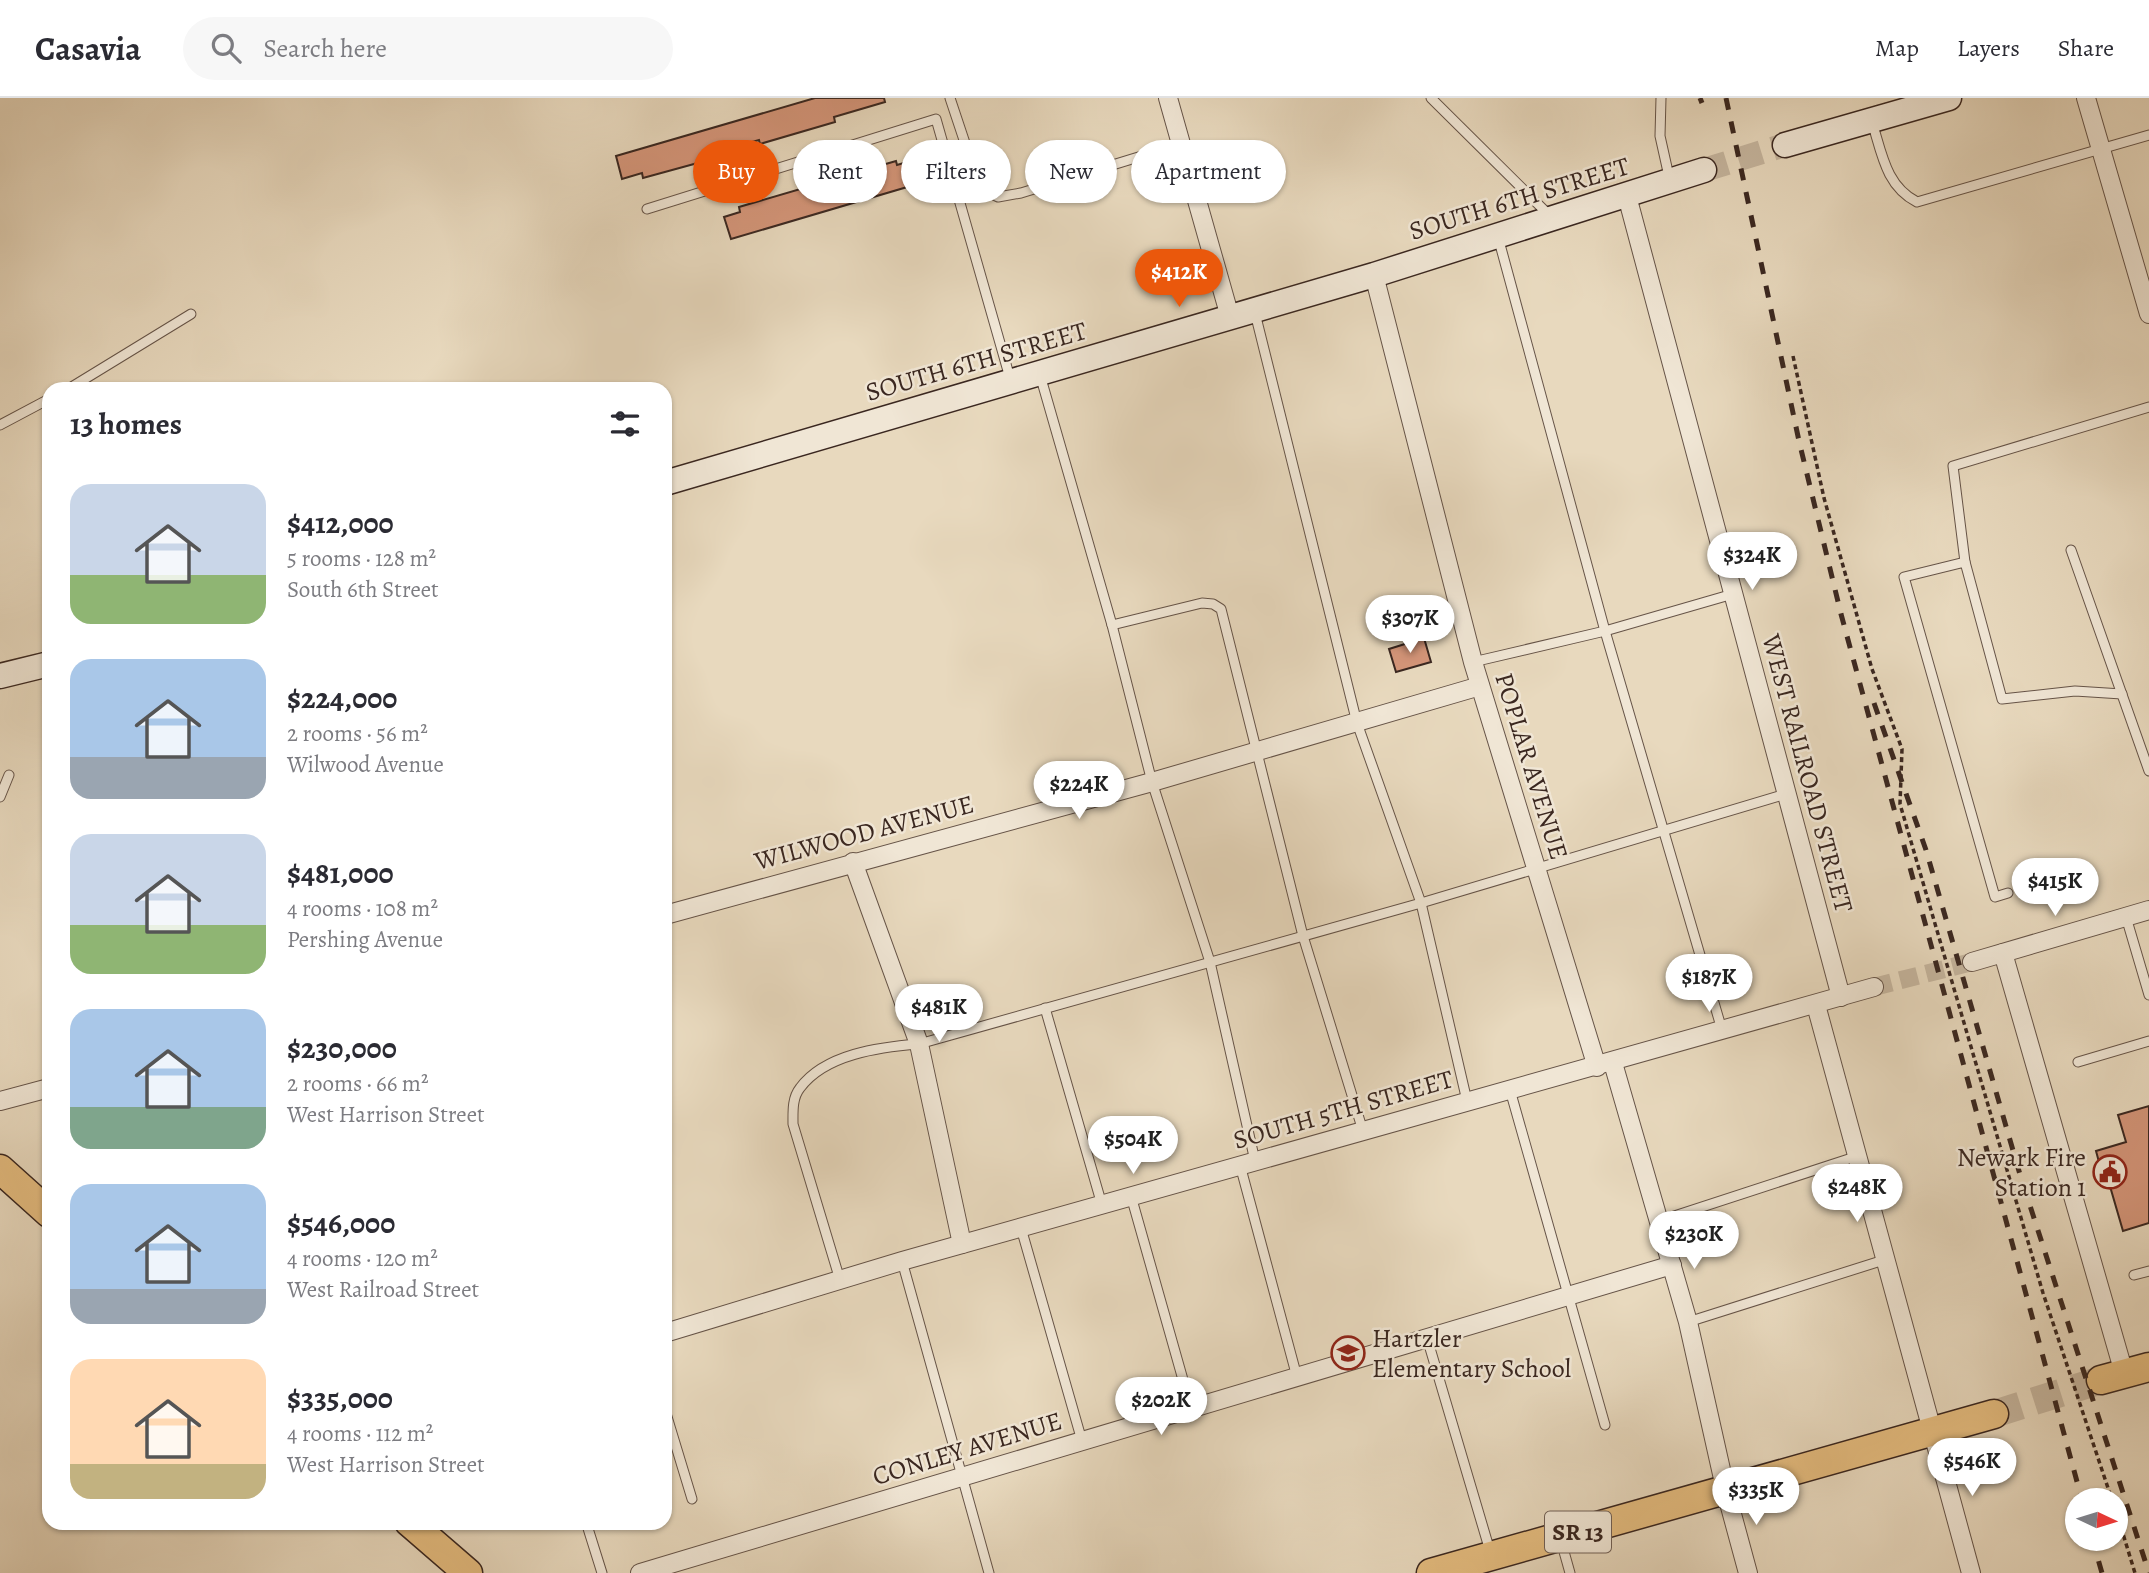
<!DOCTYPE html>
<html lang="en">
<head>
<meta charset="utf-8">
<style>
	:root { --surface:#fff; --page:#f7f7f7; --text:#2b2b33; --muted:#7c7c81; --line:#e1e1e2; --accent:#ea580c }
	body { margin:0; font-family:Alegreya,serif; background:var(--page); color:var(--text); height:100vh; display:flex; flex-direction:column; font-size:26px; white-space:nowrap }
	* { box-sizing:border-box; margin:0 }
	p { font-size:23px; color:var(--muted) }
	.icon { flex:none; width:38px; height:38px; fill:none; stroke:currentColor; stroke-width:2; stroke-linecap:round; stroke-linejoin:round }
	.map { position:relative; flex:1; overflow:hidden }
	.panel { position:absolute; left:42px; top:284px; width:630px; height:1148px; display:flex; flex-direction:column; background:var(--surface); border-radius:21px; box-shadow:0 2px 5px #0004 }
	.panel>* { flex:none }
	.hud { position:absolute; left:693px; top:42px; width:665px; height:63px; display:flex; gap:14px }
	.needle { width:46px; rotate:94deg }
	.controls { position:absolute; left:2065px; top:1390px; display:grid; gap:14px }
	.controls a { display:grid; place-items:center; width:63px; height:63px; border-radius:50%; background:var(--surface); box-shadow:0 2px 5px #0004; font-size:35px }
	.price { position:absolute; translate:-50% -60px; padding:0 16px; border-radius:24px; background:#fff; color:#222; font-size:23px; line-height:46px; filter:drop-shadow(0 2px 4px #0008) }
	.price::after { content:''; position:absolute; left:50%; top:42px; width:21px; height:16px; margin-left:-10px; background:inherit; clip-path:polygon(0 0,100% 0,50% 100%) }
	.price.active { background:var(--accent); color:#fff }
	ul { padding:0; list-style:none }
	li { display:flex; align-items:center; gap:21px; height:175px; padding:0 28px }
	li span { display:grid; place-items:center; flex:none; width:196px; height:140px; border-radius:21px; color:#555 }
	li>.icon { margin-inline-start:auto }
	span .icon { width:84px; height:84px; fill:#fffc; stroke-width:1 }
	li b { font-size:30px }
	h2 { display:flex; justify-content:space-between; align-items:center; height:84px; padding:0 28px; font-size:30px }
	.tag { padding:0 24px; border-radius:32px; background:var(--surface); box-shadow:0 2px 5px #0004; font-size:24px; line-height:63px }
	.tag.active { background:var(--accent); color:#fff }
	header { display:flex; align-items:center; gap:42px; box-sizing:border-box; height:98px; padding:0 35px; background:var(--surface); border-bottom:2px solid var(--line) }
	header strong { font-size:33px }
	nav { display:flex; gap:38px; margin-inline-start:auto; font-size:24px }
	.search { width:490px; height:63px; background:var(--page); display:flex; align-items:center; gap:18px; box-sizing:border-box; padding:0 24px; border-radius:38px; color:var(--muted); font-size:26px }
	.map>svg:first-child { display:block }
</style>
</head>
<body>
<header>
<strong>Casavia</strong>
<div class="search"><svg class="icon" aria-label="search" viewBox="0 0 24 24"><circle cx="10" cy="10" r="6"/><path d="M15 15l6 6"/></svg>Search here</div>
<nav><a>Map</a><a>Layers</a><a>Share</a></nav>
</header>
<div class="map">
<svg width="2149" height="1475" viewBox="0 0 2149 1475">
	<rect width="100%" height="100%" fill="#e8d9be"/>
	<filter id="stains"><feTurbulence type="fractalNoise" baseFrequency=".00286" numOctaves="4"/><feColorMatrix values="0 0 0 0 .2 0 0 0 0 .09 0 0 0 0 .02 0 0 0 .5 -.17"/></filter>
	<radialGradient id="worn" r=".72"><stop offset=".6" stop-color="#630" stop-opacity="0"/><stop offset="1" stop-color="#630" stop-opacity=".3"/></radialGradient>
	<g fill="#d49579" stroke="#3a2720" stroke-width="2">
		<polygon points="815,0 884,0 885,4 834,19 835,24 760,46 759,42 717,54 718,58 694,66 643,80 642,75 622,81 616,58"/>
		<polygon points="896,63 897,67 907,64 914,87 731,141 724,119 740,114 739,109 814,87 815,92 853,80 851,76"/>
		<polygon points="1424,540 1431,564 1396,574 1389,551"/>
		<polygon points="2149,1008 2149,1125 2123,1133 2107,1078 2103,1079 2096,1053 2126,1044 2118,1017"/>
	</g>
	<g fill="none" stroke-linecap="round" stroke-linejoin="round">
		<polyline stroke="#c5b59e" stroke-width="18" stroke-dasharray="18 9" stroke-linecap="butt" points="1874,889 1972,864"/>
		<polyline stroke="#c5b59e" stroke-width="24" stroke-dasharray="24 12" stroke-linecap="butt" points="1704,72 1785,47"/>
		<polyline stroke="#c5b59e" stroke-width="28" stroke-dasharray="28 14" stroke-linecap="butt" points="1994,1316 2101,1282"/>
		<defs>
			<g id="lane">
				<polyline points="950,0 980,90 998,99 1021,95 1181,46"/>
				<polyline points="1431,0 1551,119"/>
				<polyline points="1661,0 1660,38 1670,83"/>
				<path d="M1872 24C1882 56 1886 88 1917 104L2149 37"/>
				<polyline points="647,111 936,21 1010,280"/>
				<polyline points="1498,139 1605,533 1722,932"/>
				<polyline points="1255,215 1357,625 1421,805 1467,1003"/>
				<polyline points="1040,277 1112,527 1152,684 1210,864 1255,1063"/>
				<polyline points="70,290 191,216"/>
				<polyline points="0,327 49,301"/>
				<polyline points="2071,452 2149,673"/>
				<polyline points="1965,464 1953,368 2149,309"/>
				<polyline points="1112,527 1202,505 1213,506 1221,511 1303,838 1363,1033"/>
				<polyline points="1473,564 1605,533 1733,496"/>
				<polyline points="0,699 9,677"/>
				<polyline points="2008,795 1995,799 1904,479 1965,464 2002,601 2075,593 2122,596"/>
				<polyline points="2126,819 2149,897"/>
				<polyline points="1045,910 1102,1107"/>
				<polyline points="2078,964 2149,943"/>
				<polyline points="1510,992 1605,1327"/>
				<polyline points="1240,1067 1297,1279"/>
				<polyline points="1131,1098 1191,1310"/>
				<polyline points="1659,1123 1858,1058"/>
				<polyline points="1021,1130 1082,1343"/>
				<polyline points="902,1163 989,1475"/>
				<polyline points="2134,1177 2149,1173"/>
				<path d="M840 1182 793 1026C793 1014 792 1000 800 990 825 956 880 949 919 946L1421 805 1786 696"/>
				<polyline points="1688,1224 1887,1161"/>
				<polyline points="1427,1240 1490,1453"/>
				<polyline points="665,1312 692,1401"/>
				<polyline points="586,1424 602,1475"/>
				<polyline points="202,1425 202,1424"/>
				<polyline points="1561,1443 1570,1475"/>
			</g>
			<g id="street">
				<polyline points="1168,0 1230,219"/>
				<polyline points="2086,0 2149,216"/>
				<polyline points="1627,98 1841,899"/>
				<polyline points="1374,177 1473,564 1597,969"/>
				<polyline points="853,764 919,946 962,1146"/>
				<polyline points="665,817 1152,684 1480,588"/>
				<polyline points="2003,855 2124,1275"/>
				<polyline points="1972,864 2149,812"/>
				<polyline points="1816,907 1971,1475"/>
				<polyline points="1613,965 1688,1224 1726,1394 1748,1475"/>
				<polyline points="0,1003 49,990"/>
				<polyline points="665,1235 902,1163 1874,889"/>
				<polyline points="640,1475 1672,1167"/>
			</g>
			<g id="secondary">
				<polyline points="1785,47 1949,0"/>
				<polyline points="665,385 1374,177 1704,72"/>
				<polyline points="0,578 49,566"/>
			</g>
			<g id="primary">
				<polyline points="0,1071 49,1115"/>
				<polyline points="2101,1282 2149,1269"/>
				<polyline points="409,1424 468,1475"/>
				<polyline points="1431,1475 1994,1316"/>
			</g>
		</defs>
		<use href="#lane" stroke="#665448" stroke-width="11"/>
		<use href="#street" stroke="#665448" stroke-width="20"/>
		<use href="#secondary" stroke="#3a2720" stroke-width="27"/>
		<use href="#primary" stroke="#3a2720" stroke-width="31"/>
		<g stroke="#3a2720" stroke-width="3.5" stroke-dasharray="5 3.5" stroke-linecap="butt">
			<polyline points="1793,258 1824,400 1872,571 1902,651 1900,706 2043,1195 2112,1402"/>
			<polyline points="2116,1413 2135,1475"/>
		</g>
		<use href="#lane" stroke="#f0e6d5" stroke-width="9"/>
		<use href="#street" stroke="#f0e6d5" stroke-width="18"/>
		<use href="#secondary" stroke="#f0e6d5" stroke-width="24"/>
		<use href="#primary" stroke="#e4bc7f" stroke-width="28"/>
		<g stroke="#3a2720" stroke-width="5" stroke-dasharray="12 12" stroke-linecap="butt">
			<polyline points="1700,0 1702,5"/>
			<polyline points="1726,0 1799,343 1841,516 2082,1402"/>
			<polyline points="1874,605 1926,752 2021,1080 2149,1475"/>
			<polyline points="2092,1440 2102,1475"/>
		</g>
	</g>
	<defs>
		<symbol id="civic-ring" viewBox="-11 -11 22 22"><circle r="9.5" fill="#f0e6d5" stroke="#8f2418" stroke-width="1.5"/><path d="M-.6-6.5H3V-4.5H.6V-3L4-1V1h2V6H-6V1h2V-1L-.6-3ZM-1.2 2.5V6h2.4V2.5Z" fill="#8f2418"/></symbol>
		<symbol id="school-ring" viewBox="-11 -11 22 22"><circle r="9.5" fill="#f0e6d5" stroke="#8f2418" stroke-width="1.5"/><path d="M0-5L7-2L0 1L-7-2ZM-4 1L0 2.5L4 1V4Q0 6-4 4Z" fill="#8f2418"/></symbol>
	</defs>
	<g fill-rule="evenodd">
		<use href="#civic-ring" x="2091" y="1055" width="38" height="38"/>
		<use href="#school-ring" x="1329" y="1236" width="38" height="38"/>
	</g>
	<g text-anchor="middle" stroke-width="5" stroke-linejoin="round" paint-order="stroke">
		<rect fill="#f0e6d5" stroke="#716056" stroke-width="2" x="1545" y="1413.5" width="66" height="41" rx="5"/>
		<g font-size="24" font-weight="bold" fill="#3a2720">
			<text x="1578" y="1442">SR 13</text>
		</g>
		<g font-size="26" fill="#3a2720" stroke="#f0e6d5">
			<text transform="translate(1519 100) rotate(-17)" y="9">SOUTH 6TH STREET</text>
			<text transform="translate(976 263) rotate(-16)" y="9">SOUTH 6TH STREET</text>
			<text transform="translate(1532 668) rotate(73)" y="9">POPLAR AVENUE</text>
			<text transform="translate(1808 675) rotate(75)" y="9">WEST RAILROAD STREET</text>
			<text transform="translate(864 734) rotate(-15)" y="9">WILWOOD AVENUE</text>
			<text transform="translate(1343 1011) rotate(-16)" y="9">SOUTH 5TH STREET</text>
			<text transform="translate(967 1350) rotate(-17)" y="9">CONLEY AVENUE</text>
		</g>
		<g font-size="26" fill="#3a2720" stroke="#f0e6d5" text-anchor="end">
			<text x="2086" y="1068">Newark Fire<tspan x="2086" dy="30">Station 1</tspan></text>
			<text x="1372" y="1249" text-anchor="start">Hartzler<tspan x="1372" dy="30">Elementary School</tspan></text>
		</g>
	</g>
	<rect width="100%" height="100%" filter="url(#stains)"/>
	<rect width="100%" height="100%" fill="url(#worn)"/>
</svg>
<div class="controls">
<a><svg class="needle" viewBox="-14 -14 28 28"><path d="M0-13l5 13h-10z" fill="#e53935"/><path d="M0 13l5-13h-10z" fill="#7c7c81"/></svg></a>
</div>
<b class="price active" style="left:1179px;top:211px">$412K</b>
<b class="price" style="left:1752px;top:494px">$324K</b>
<b class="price" style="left:1410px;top:557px">$307K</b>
<b class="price" style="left:1079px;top:723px">$224K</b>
<b class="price" style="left:2055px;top:820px">$415K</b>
<b class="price" style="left:1709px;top:916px">$187K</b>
<b class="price" style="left:939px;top:946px">$481K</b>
<b class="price" style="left:1133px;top:1078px">$504K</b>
<b class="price" style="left:1857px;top:1126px">$248K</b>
<b class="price" style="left:1694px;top:1173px">$230K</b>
<b class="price" style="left:1161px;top:1339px">$202K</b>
<b class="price" style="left:1972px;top:1400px">$546K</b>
<b class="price" style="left:1756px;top:1429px">$335K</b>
<div class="hud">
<a class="tag active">Buy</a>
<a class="tag">Rent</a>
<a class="tag">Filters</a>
<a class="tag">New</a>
<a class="tag">Apartment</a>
</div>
<section class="panel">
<h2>13 homes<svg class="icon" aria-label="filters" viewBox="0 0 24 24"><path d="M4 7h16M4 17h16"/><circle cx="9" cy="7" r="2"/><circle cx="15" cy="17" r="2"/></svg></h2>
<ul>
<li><span style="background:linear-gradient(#c9d6e8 65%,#8fb573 0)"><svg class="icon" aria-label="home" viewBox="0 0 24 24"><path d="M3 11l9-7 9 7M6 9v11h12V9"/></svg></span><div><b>$412,000</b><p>5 rooms · 128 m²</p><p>South 6th Street</p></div></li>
<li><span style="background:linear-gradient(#a9c7e8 70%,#9aa5b1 0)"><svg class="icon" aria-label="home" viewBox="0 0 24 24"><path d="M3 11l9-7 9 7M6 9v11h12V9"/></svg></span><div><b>$224,000</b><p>2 rooms · 56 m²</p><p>Wilwood Avenue</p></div></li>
<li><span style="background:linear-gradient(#c9d6e8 65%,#8fb573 0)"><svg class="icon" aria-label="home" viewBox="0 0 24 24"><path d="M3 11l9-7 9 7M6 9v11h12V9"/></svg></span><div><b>$481,000</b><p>4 rooms · 108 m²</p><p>Pershing Avenue</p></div></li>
<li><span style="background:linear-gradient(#a9c7e8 70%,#7fa58c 0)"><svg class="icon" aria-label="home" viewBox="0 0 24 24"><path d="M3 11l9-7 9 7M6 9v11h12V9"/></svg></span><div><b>$230,000</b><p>2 rooms · 66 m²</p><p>West Harrison Street</p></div></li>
<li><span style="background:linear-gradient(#a9c7e8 75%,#9aa5b1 0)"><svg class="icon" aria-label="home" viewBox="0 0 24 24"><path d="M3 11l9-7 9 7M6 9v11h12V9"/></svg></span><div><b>$546,000</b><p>4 rooms · 120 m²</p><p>West Railroad Street</p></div></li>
<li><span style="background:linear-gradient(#ffd9b3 75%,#c2b280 0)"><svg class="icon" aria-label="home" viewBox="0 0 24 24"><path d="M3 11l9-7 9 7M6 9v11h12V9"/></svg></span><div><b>$335,000</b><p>4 rooms · 112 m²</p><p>West Harrison Street</p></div></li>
</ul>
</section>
</div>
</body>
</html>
